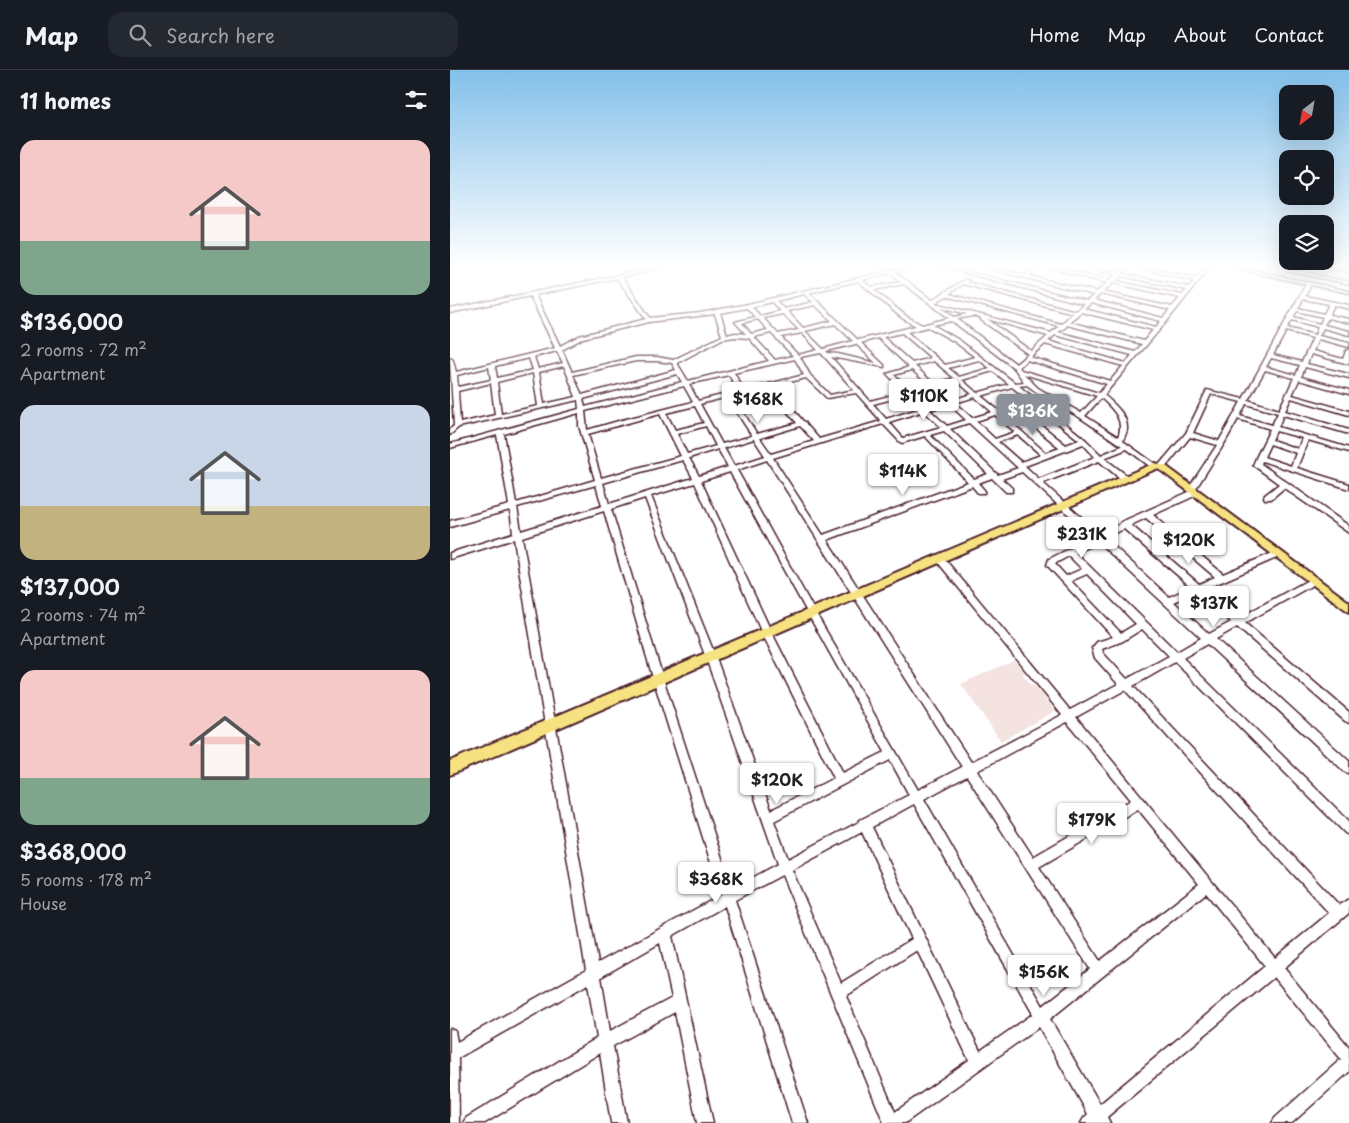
<!DOCTYPE html>
<html lang="en">
<head>
<meta charset="utf-8">
<style>
	:root { --surface:#171b24; --page:#242831; --text:#f1f3f6; --muted:#9ea1a6; --line:#363941; --accent:#8c9099 }
	body { margin:0; font-family:"Playpen Sans",sans-serif; background:var(--page); color:var(--text); height:100vh; display:flex; flex-direction:column; font-size:19px; white-space:nowrap }
	* { box-sizing:border-box; margin:0 }
	p { font-size:16px; color:var(--muted) }
	.icon { flex:none; width:28px; height:28px; fill:none; stroke:currentColor; stroke-width:2; stroke-linecap:round; stroke-linejoin:round }
	.map { position:relative; flex:1; overflow:hidden }
	.sheet { display:flex; flex-direction:column; background:var(--surface); width:450px }
	.sheet>* { flex:none }
	.needle { width:32px; rotate:211deg }
	.fabs { position:absolute; left:829px; top:15px; display:grid; gap:10px }
	.fabs a { display:grid; place-items:center; width:55px; height:55px; border-radius:10px; background:var(--surface); box-shadow:0 5px 20px #0002; font-size:25px }
	.price { position:absolute; translate:-50% -42px; padding:0 11px; border-radius:5px; background:#fff; color:#222; font-size:16px; line-height:32px; filter:drop-shadow(0 1px 2px #0008) }
	.price::after { content:''; position:absolute; left:50%; top:30px; width:15px; height:11px; margin-left:-8px; background:inherit; clip-path:polygon(0 0,100% 0,50% 100%) }
	.price.selected { background:var(--accent); color:#fff }
	ul { padding:0; list-style:none }
	li { display:grid; align-content:center; gap:10px; height:265px; padding:0 20px }
	li span { display:grid; place-items:center; height:155px; border-radius:15px; color:#555 }
	li>.icon { margin-inline-start:auto }
	span .icon { width:90px; height:90px; fill:#fffc; stroke-width:1 }
	li b { font-size:21px }
	h2 { display:flex; justify-content:space-between; align-items:center; height:60px; padding:0 20px; font-size:21px }
	header { display:flex; align-items:center; gap:30px; box-sizing:border-box; height:70px; padding:0 25px; background:var(--surface); border-bottom:1px solid var(--line) }
	header strong { font-size:24px }
	nav { display:flex; gap:28px; margin-inline-start:auto; font-size:18px }
	.search { width:350px; height:45px; background:var(--page); display:flex; align-items:center; gap:12px; box-sizing:border-box; padding:0 18px; border-radius:15px; color:var(--muted); font-size:19px }
	main { display:flex; flex:1; min-height:0 }
	.map>svg:first-child { display:block }
</style>
</head>
<body>
<header>
<strong>Map</strong>
<div class="search"><svg class="icon" aria-label="search" viewBox="0 0 24 24"><circle cx="10" cy="10" r="6"/><path d="M15 15l6 6"/></svg>Search here</div>
<nav><a>Home</a><a>Map</a><a>About</a><a>Contact</a></nav>
</header>
<main>
<section class="sheet">
<h2>11 homes<svg class="icon" aria-label="filters" viewBox="0 0 24 24"><path d="M4 7h16M4 17h16"/><circle cx="9" cy="7" r="2"/><circle cx="15" cy="17" r="2"/></svg></h2>
<ul>
<li><span style="background:linear-gradient(#f6c9c9 65%,#7fa58c 0)"><svg class="icon" aria-label="home" viewBox="0 0 24 24"><path d="M3 11l9-7 9 7M6 9v11h12V9"/></svg></span><div><b>$136,000</b><p>2 rooms · 72 m²</p><p>Apartment</p></div></li>
<li><span style="background:linear-gradient(#c9d6e8 65%,#c2b280 0)"><svg class="icon" aria-label="home" viewBox="0 0 24 24"><path d="M3 11l9-7 9 7M6 9v11h12V9"/></svg></span><div><b>$137,000</b><p>2 rooms · 74 m²</p><p>Apartment</p></div></li>
<li><span style="background:linear-gradient(#f6c9c9 70%,#7fa58c 0)"><svg class="icon" aria-label="home" viewBox="0 0 24 24"><path d="M3 11l9-7 9 7M6 9v11h12V9"/></svg></span><div><b>$368,000</b><p>5 rooms · 178 m²</p><p>House</p></div></li>
</ul>
</section>
<div class="map">
<svg width="899" height="1053" viewBox="0 0 899 1053">
	<rect width="100%" height="100%" fill="#fff"/>
	<filter id="ink" filterUnits="userSpaceOnUse"><feTurbulence type="fractalNoise" baseFrequency=".02" numOctaves="2"/><feDisplacementMap in="SourceGraphic" scale="10" xChannelSelector="R" yChannelSelector="G"/><feConvolveMatrix kernelMatrix="1 2 1 2 8 2 1 2 1" color-interpolation-filters="sRGB"/></filter>
	<g filter="url(#ink)">
		<polygon fill="#f4e3e0" points="564,590 574,601 573,605 581,615 587,617 605,641 551,671 511,614"/>
		<g fill="none" stroke-linecap="round" stroke-linejoin="round">
			<defs>
				<g id="minor">
					<path d="M209 197H217L172 207 200 248 250 243 298 234 438 201 437 200 439 199 442 200 457 197H464L445 202 482 230 516 209 518 210 517 212 626 241 634 234 492 197H499L637 231 644 225 531 197H538L575 205 585 197H590L579 206 647 222 657 213 597 197H604L659 210 666 205 634 197H642L669 203 675 197H680L673 204 739 217 744 211 687 197H695L746 208 756 197H760L717 251 654 325C663 333 678 345 677 359 677 363 674 367 673 371L708 396 736 363 757 320 793 329 856 214 780 197H788L899 221V223L861 215 855 226 899 235V239L884 235 879 245 899 249V253L878 248 874 255 899 261V265L873 258 869 266 899 273V277L868 269 863 281 893 289 896 281 899 279V294L861 284 857 294 899 304V308L855 297 851 307 899 320V324L849 310 842 325 899 341V345L841 328 835 341 899 360V364L833 345 828 357 899 378V382L858 370 847 398 899 414V419L812 391 811 394 899 456V463L834 418 821 429H815L814 427 815 425 829 414 803 395 806 388 820 359 788 349 774 374 745 420H749V424L703 445 773 504 825 482H831L832 484 831 486 755 519 789 548 860 509H866L867 511 866 513 795 553 899 642V653L895 651 787 557 766 569 899 691V703L895 702 757 574 733 588 899 751V765L895 763 725 592 683 616 889 835 899 829V843L834 898 899 977V1002L842 1053H822L825 1048 891 989 824 907 657 1047 660 1053H631L634 1048 638 1044 589 957 455 1053H434L332 805 285 830 358 1053H342L275 836 222 866 263 1053H247L225 942 163 976 177 1053H161L150 983 35 1053H13L16 1048 147 968 138 914 8 988 9 1053H0V959L5 961 7 972 136 900 64 469 0 489V483L63 463 60 440 0 457V451L59 435 47 365 0 378V374L129 339 128 330 9 357 0 365V359L4 356 0 288 3 290 6 302 105 278 80 226 0 243V239ZM441 203 451 212 421 217 412 210ZM671 206 737 220 732 225 666 211ZM167 208 196 249 129 266 110 276 85 225ZM408 211 452 248 466 256 408 270 359 223ZM663 213 730 228 722 237 653 222ZM454 214 499 248 472 255 456 246 424 220ZM513 214 623 243 611 254 499 224ZM354 224 363 232 334 239 326 231ZM651 224 720 240 713 248 644 230ZM496 226 609 256 601 263 485 233ZM853 229 879 234 874 244 848 238ZM322 232 330 241 310 246 302 237ZM641 233 711 251 706 257 634 239ZM365 235 382 251 353 258 337 241ZM491 237 517 244 504 247ZM297 238 305 247 285 252 296 264 285 263 277 265 270 243ZM847 241 873 247 870 254 843 247ZM631 242 703 260 694 271 619 252ZM265 244 272 266 223 290 207 287H186L122 302 112 280 133 268 199 252ZM333 244 349 260H348L328 264 313 248ZM523 246 531 248V250L578 284 566 294 507 249ZM308 249 318 260 301 264 292 253ZM537 249 598 266 581 281ZM842 250 868 257 865 265 837 258ZM502 251 564 298 574 312 565 313 509 270 483 255ZM385 254 403 271 373 279 355 261ZM617 255 692 274 685 282 608 262 616 257ZM478 257 505 272 525 287 495 295 457 262ZM836 261 863 268 852 292 823 285ZM321 263 343 286 325 290 304 267ZM352 263 368 280 348 285 331 267ZM452 263 481 288 462 293 433 267ZM605 265 682 285 676 293 598 271ZM285 267 299 268 319 291 238 311 227 293 272 269ZM428 268 459 297 437 304 455 322 420 331 381 287 434 297V295L411 273ZM406 274 426 293 388 284 378 283 376 281ZM595 274 673 296 660 311 580 287ZM107 281 113 293 88 299 84 287ZM371 283 404 320 380 325 360 305 350 287ZM79 288 83 300 47 308 45 296ZM821 288 850 295 846 305 816 297ZM345 289 354 305 294 320 284 303ZM529 290 540 298 509 307 498 298ZM577 290 657 314 649 323 571 300 569 297ZM186 291H207L222 293 226 300 132 325 123 305ZM484 291 504 308 484 314 465 296ZM114 296 126 327 94 334 89 302ZM39 297 41 310 8 317 7 305ZM462 300 479 315 460 320 444 305ZM815 300 844 308 829 340 798 330ZM543 301 559 314 527 323 512 310ZM83 303 88 336 51 344 47 312ZM227 304 232 312 135 337 133 329ZM574 304 647 326 631 343 588 318ZM279 305 288 321 248 331 239 314ZM356 308 377 328 406 323 431 351 369 369 356 354 355 352 353 351 323 316ZM507 311 522 324 502 330 488 317ZM41 313 45 345 10 353 8 321ZM577 315 593 327 629 347 672 376 651 385 636 370 569 316ZM234 316 243 332 172 350 137 360 135 341ZM562 317 580 331 548 340 531 326ZM317 318 347 353 307 364 283 326ZM482 318 496 331 477 336 463 323ZM761 324 791 332 769 371 743 363ZM458 325 471 338 436 349 423 334ZM277 327 302 366 272 374 250 334ZM525 327 542 342 522 348 505 333ZM651 328C663 339 675 350 668 367L635 346ZM499 334 516 350 497 356 480 340ZM584 334 629 370 616 375 570 338ZM796 334 828 343 822 355 790 346ZM245 336 254 353 225 360 216 343ZM564 340 610 378 596 383 551 343ZM474 341 491 357 453 368 439 352ZM129 343V356L145 410 66 433 54 364ZM210 344 231 386 151 408 138 364ZM545 345 565 362 545 369 526 351ZM519 353 568 398 548 405 500 359ZM433 354 450 372 452 373 475 366 518 412 373 465 323 388ZM256 356 266 376 237 384 227 364ZM350 356 364 371 321 384 310 368ZM494 361 538 404 524 409 480 365ZM826 361 852 368 848 379 822 370ZM568 365 591 385 571 392 548 372ZM740 367 767 375 738 419 741 421 671 452 670 454 650 464 593 413 649 391 673 411H679V407L654 388 677 379 702 398 708 397 711 399H714ZM304 369 315 386 284 396 274 378ZM633 374 645 387 589 409 575 396 618 380ZM820 374 846 383 841 396 814 387ZM268 379 278 397 249 406 239 388ZM233 390 243 408 159 434 153 413ZM317 390 512 697 468 720 364 540 287 400ZM280 402 358 544 435 682 393 703 321 561 251 411ZM572 402 643 467 599 489 597 495 663 567 647 572 642 578 645 588 668 614 620 640 493 487H487L486 489 487 491 612 645 521 692 377 470 522 416 528 423H534L535 421 528 413 542 408 556 422H562V418L552 409ZM245 413 311 561 384 708 321 740 265 585 201 426ZM146 415 152 436 71 461 67 437ZM195 428 255 585 328 794 282 819 213 608 161 439ZM154 441 203 608 271 825 148 893 72 467ZM696 448 765 507 749 514 681 455ZM674 459 741 517 719 527 655 468ZM648 472 751 568 727 582 626 483ZM619 486 632 499 616 506 605 494 606 493ZM637 504 686 554 671 563 621 511ZM747 522 781 552 759 564 724 532ZM692 559 719 586 677 609 653 583 652 579 673 571ZM675 620 879 843 825 888 626 647ZM617 652 681 730 583 787 527 701ZM440 690 459 725 410 750 409 752 338 789 324 751ZM517 706 640 899 593 936 474 729ZM464 734 583 944 530 981 422 757ZM688 739 749 814 650 891 589 797ZM412 762 462 869 391 913 342 800ZM756 823 815 896 650 1034 600 949ZM210 873 222 928 160 961 151 907ZM467 880 519 990 445 1042 396 926Z"/>
					<polygon points="876,197 899,200 899,202 878,198"/>
					<polygon points="839,199 899,212 899,214 837,201 837,200"/>
				</g>
				<polygon id="major" points="705,393 716,396 899,532 899,542 710,400 706,399 0,705 0,691"/>
			</defs>
			<use href="#minor" stroke="#4a1f2b" stroke-width="3"/>
			<use href="#major" stroke="#4a1f2b" stroke-width="4"/>
			<use href="#minor" fill="#fff" fill-rule="evenodd"/>
			<use href="#major" fill="#f7e281" fill-rule="evenodd"/>
		</g>
	</g>
	<linearGradient id="sky" x2="0" y2="1"><stop stop-color="#83c0ea"/><stop offset="0.57" stop-color="#fff"/><stop offset="1" stop-color="#fff" stop-opacity="0"/></linearGradient>
	<rect width="899" height="344" fill="url(#sky)"/>
</svg>
<div class="fabs">
<a><svg class="needle" viewBox="-14 -14 28 28"><path d="M0-13l5 13h-10z" fill="#e53935"/><path d="M0 13l5-13h-10z" fill="#9ea1a6"/></svg></a>
<a><svg class="icon" aria-label="locate" viewBox="0 0 24 24"><circle cx="12" cy="12" r="6"/><path d="M12 2v4M12 18v4M2 12h4M18 12h4"/></svg></a>
<a><svg class="icon" aria-label="layers" viewBox="0 0 24 24"><path d="M12 4l9 5-9 5-9-5zM3 14l9 5 9-5"/></svg></a>
</div>
<b class="price" style="left:474px;top:351px">$110K</b>
<b class="price" style="left:308px;top:354px">$168K</b>
<b class="price selected" style="left:583px;top:366px">$136K</b>
<b class="price" style="left:453px;top:426px">$114K</b>
<b class="price" style="left:632px;top:489px">$231K</b>
<b class="price" style="left:739px;top:495px">$120K</b>
<b class="price" style="left:764px;top:558px">$137K</b>
<b class="price" style="left:327px;top:735px">$120K</b>
<b class="price" style="left:642px;top:775px">$179K</b>
<b class="price" style="left:266px;top:834px">$368K</b>
<b class="price" style="left:594px;top:927px">$156K</b>
</div>
</main>
</body>
</html>
